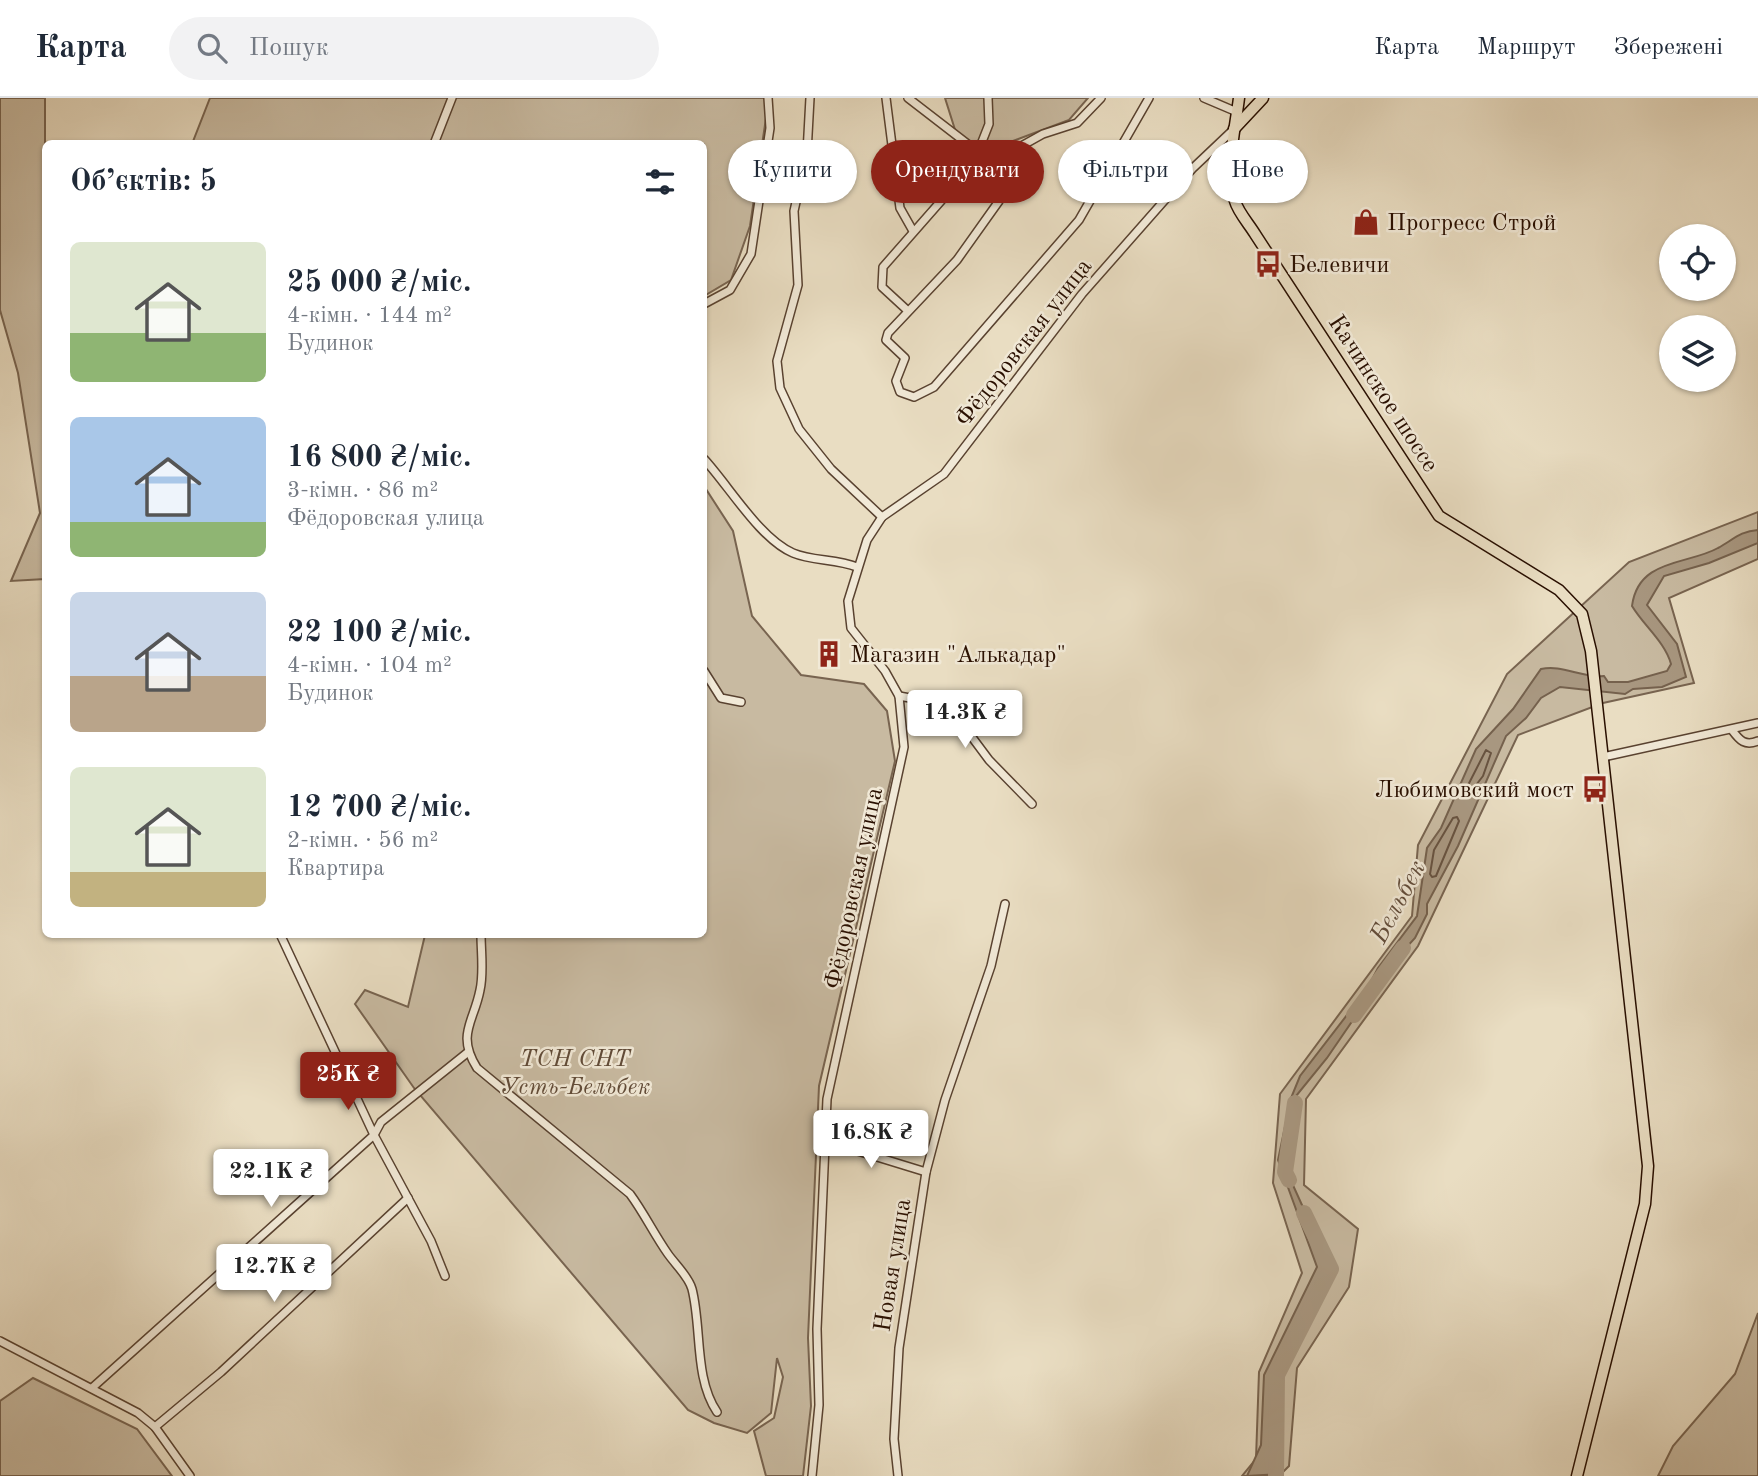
<!DOCTYPE html>
<html lang="uk">
<head>
<meta charset="utf-8">
<style>
	:root { --surface:#fff; --page:#f2f2f3; --text:#1f2937; --muted:#747a83; --line:#e0e1e3; --accent:#8f2418 }
	body { margin:0; font-family:"Old Standard TT",serif; background:var(--page); color:var(--text); height:100vh; display:flex; flex-direction:column; font-size:26px; white-space:nowrap }
	* { box-sizing:border-box; margin:0 }
	p { font-size:23px; color:var(--muted) }
	.icon { flex:none; width:38px; height:38px; fill:none; stroke:currentColor; stroke-width:2; stroke-linecap:round; stroke-linejoin:round }
	.map { position:relative; flex:1; overflow:hidden }
	.drawer { position:absolute; left:42px; top:42px; width:665px; height:798px; display:flex; flex-direction:column; background:var(--surface); border-radius:10px; box-shadow:0 2px 5px #0004 }
	.drawer>* { flex:none }
	.guide { position:absolute; left:728px; top:42px; width:665px; height:63px; display:flex; gap:14px }
	.buttons { position:absolute; left:1659px; top:126px; display:grid; gap:14px }
	.buttons a { display:grid; place-items:center; width:77px; height:77px; border-radius:50%; background:var(--surface); box-shadow:0 2px 5px #0004; font-size:35px }
	.price { position:absolute; translate:-50% -60px; padding:0 16px; border-radius:7px; background:#fff; color:#222; font-size:23px; line-height:46px; filter:drop-shadow(0 2px 4px #0008) }
	.price::after { content:''; position:absolute; left:50%; top:42px; width:21px; height:16px; margin-left:-10px; background:inherit; clip-path:polygon(0 0,100% 0,50% 100%) }
	.price.current { background:var(--accent); color:#fff }
	ul { padding:0; list-style:none }
	li { display:flex; align-items:center; gap:21px; height:175px; padding:0 28px }
	li span { display:grid; place-items:center; flex:none; width:196px; height:140px; border-radius:10px; color:#555 }
	li>.icon { margin-inline-start:auto }
	span .icon { width:84px; height:84px; fill:#fffc; stroke-width:1 }
	li b { font-size:30px }
	h2 { display:flex; justify-content:space-between; align-items:center; height:84px; padding:0 28px; font-size:30px }
	.chip { padding:0 24px; border-radius:32px; background:var(--surface); box-shadow:0 2px 5px #0004; font-size:24px; line-height:63px }
	.chip.current { background:var(--accent); color:#fff }
	header { display:flex; align-items:center; gap:42px; box-sizing:border-box; height:98px; padding:0 35px; background:var(--surface); border-bottom:2px solid var(--line) }
	header strong { font-size:33px }
	nav { display:flex; gap:38px; margin-inline-start:auto; font-size:24px }
	.search { width:490px; height:63px; background:var(--page); display:flex; align-items:center; gap:18px; box-sizing:border-box; padding:0 24px; border-radius:38px; color:var(--muted); font-size:26px }
	.map>svg:first-child { display:block }
</style>
</head>
<body>
<header>
<strong>Карта</strong>
<div class="search"><svg class="icon" aria-label="search" viewBox="0 0 24 24"><circle cx="10" cy="10" r="6"/><path d="M15 15l6 6"/></svg>Пошук</div>
<nav><a>Карта</a><a>Маршрут</a><a>Збережені</a></nav>
</header>
<div class="map">
<svg width="1758" height="1378" viewBox="0 0 1758 1378">
	<rect width="100%" height="100%" fill="#e9ddc2"/>
	<filter id="stains"><feTurbulence type="fractalNoise" baseFrequency=".00286" numOctaves="4"/><feColorMatrix values="0 0 0 0 .2 0 0 0 0 .09 0 0 0 0 .02 0 0 0 .5 -.17"/></filter>
	<radialGradient id="worn" r=".72"><stop offset=".6" stop-color="#630" stop-opacity="0"/><stop offset="1" stop-color="#630" stop-opacity=".3"/></radialGradient>
	<g fill="#c8baa1" stroke="#786450" stroke-width="2">
		<polygon points="0,0 45,0 45,481 11,483 40,415 18,275 0,212"/>
		<polygon points="210,0 769,0 750,128 731,182 704,198 704,46 192,46"/>
		<polygon points="945,0 1088,0 1069,22 989,52 957,38"/>
		<polygon points="704,388 733,433 752,518 801,577 864,586 887,613 895,663 819,988 808,1240 811,1308 803,1378 766,1378 754,1333 774,1320 783,1279 777,1260 771,1315 747,1335 714,1325 688,1312 414,990 355,906 365,892 408,909 425,837 704,836"/>
		<polygon points="1758,414 1758,461 1669,500 1694,585 1603,605 1518,637 1418,848 1306,1001 1304,1087 1358,1131 1349,1189 1297,1270 1289,1368 1279,1378 1242,1378 1256,1361 1259,1274 1302,1175 1273,1085 1280,996 1412,818 1418,747 1507,576 1629,464"/>
		<polygon points="1758,1215 1758,1378 1658,1378 1673,1348 1735,1276"/>
		<polygon points="33,1280 137,1331 172,1378 0,1378 0,1303"/>
	</g>
	<path fill="#a89780" stroke="#75614d" stroke-width="2" d="M1758 432V445L1709 465 1664 478 1647 507 1677 546 1686 579 1662 589 1633 591 1625 596 1560 589 1541 600 1526 620 1506 638 1458 748 1427 806V816L1415 840 1392 865 1327 960 1296 998 1299 1009 1293 1022 1287 1074 1331 1171 1277 1277 1278 1376 1247 1378 1261 1347 1264 1277 1317 1169 1278 1062 1291 1000 1300 978 1367 891 1378 870 1417 818 1427 750 1441 730 1476 651 1513 611 1541 571C1562 566 1581 580 1604 578L1608 584H1628L1667 573 1671 566C1665 544 1644 528 1632 508 1638 460 1688 467 1718 450 1733 442 1740 433 1758 432Z"/>
	<g fill="none" stroke-linecap="round" stroke-linejoin="round">
		<g stroke="#685340" stroke-width="2">
			<polygon points="1486,652 1491,655 1483,678 1466,700 1464,695"/>
			<polygon points="1457,719 1459,723 1436,778 1432,779 1430,776 1434,752 1453,720"/>
		</g>
		<g stroke="#a89780" stroke-width="16">
			<polyline points="1354,917 1403,850"/>
			<polyline points="1289,1082 1285,1074 1295,1005"/>
			<polyline points="1276,1378 1277,1277 1331,1171 1304,1115"/>
		</g>
		<defs>
			<g id="street">
				<polyline points="810,0 807,55 794,113 798,187 777,263 780,290 799,331 831,371 882,419"/>
				<polyline points="886,0 900,110 913,133"/>
				<polyline points="908,0 978,54 1007,56 1043,36 1077,25 1101,0"/>
				<polyline points="1204,0 1237,14"/>
				<polyline points="434,46 452,0"/>
				<polyline points="1007,56 1010,84 999,103 957,162 888,235 886,242 905,260 896,283 900,294 914,299 934,289 1079,122 1149,0"/>
				<polyline points="704,206 730,192 751,156 770,30 768,0"/>
				<polyline points="908,213 882,189 883,169 941,103 978,54 989,26 988,0"/>
				<path d="M704 361C729 388 760 441 793 455 812 463 836 461 857 469"/>
				<polyline points="704,573 721,600 741,604"/>
				<polyline points="899,598 948,607 989,662 1032,706"/>
				<path d="M1732 632C1740 643 1745 648 1758 643"/>
				<polyline points="1603,659 1758,625"/>
				<polyline points="280,836 374,1037 431,1143 445,1178"/>
				<path d="M481 836C481 854 484 875 480 892 474 924 456 936 477 970L630 1096C644 1115 654 1136 668 1156 675 1166 689 1179 692 1191 702 1230 694 1280 717 1314"/>
				<polyline points="825,1043 926,1074"/>
				<polyline points="0,1243 138,1315 155,1329 190,1378"/>
				<polyline points="92,1290 374,1037 381,1024 467,955"/>
				<polyline points="155,1329 221,1274 408,1100"/>
				<polyline points="812,1378 819,1307 817,1231 827,1001 904,649 899,598 885,573 851,530 848,503 867,442 882,419 944,376 1082,196 1193,70 1232,33"/>
				<polyline points="898,1378 894,1341 899,1250 926,1074 945,1002 991,868 1005,806"/>
			</g>
			<g id="primary">
				<path d="M1239 0C1235 33 1225 69 1235 103 1238 114 1249 126 1255 136L1439 418 1559 492 1582 516 1591 553 1648 1068 1645 1106 1577 1378"/>
				<polyline points="1234,31 1263,0"/>
			</g>
		</defs>
		<use href="#street" stroke="#594230" stroke-width="10"/>
		<use href="#primary" stroke="#290f00" stroke-width="13"/>
		<use href="#street" stroke="#f1e9d7" stroke-width="7"/>
		<use href="#primary" stroke="#e9ddc2" stroke-width="10"/>
	</g>
	<defs>
		<symbol id="shop-bare" viewBox="-9 -9 18 18"><path d="M-5-2.5h2.3a2.7 3.5 0 0 1 5.4 0H5L5.5 6h-11ZM-1.5-2.5h3a1.5 2.3 0 0 0-3 0Z" fill="#8f2418" stroke="#f1e9d7" stroke-width="2.5" paint-order="stroke"/></symbol>
		<symbol id="bus-bare" viewBox="-9 -9 18 18"><path d="M-5-6H5V4H4V6H2V4H-2V6H-4V4H-5ZM-3.5-4V0h7V-4ZM-3.5 1.2v1.5H-2V1.2ZM2 1.2v1.5H3.5V1.2Z" fill="#8f2418" stroke="#f1e9d7" stroke-width="2.5" paint-order="stroke"/></symbol>
		<symbol id="building-bare" viewBox="-9 -9 18 18"><path d="M-4-6H4V6H1V3H-1V6H-4ZM-2.5-4.3h1.7v1.8h-1.7ZM.8-4.3h1.7v1.8H.8ZM-2.5-1h1.7V.8h-1.7ZM.8-1h1.7V.8H.8Z" fill="#8f2418" stroke="#f1e9d7" stroke-width="2.5" paint-order="stroke"/></symbol>
	</defs>
	<g fill-rule="evenodd">
		<use href="#shop-bare" x="1347" y="105" width="38" height="38"/>
		<use href="#bus-bare" x="1249" y="147" width="38" height="38"/>
		<use href="#building-bare" x="810" y="537" width="38" height="38"/>
		<use href="#bus-bare" x="1576" y="672" width="38" height="38"/>
	</g>
	<g text-anchor="middle" stroke-width="5" stroke-linejoin="round" paint-order="stroke">
		<g font-size="24" fill="#290f00" stroke="#f1e9d7" text-anchor="start">
			<text x="1387" y="132">Прогресс Строй</text>
			<text x="1289" y="174">Белевичи</text>
			<text x="850" y="564">Магазин "Алькадар"</text>
			<text x="1574" y="699" text-anchor="end">Любимовский мост</text>
		</g>
		<g font-size="24" fill="#290f00" stroke="#f1e9d7">
			<text transform="translate(1023 244) rotate(-52)" y="8">Фёдоровская улица</text>
			<text transform="translate(1384 295) rotate(57)" y="8">Качинское шоссе</text>
			<text transform="translate(853 790) rotate(-78)" y="8">Фёдоровская улица</text>
			<text transform="translate(892 1167) rotate(-81)" y="8">Новая улица</text>
		</g>
		<g font-size="24" font-style="italic" fill="#614b38" stroke="#f1e9d7">
			<text x="575" y="968">ТСН СНТ<tspan x="575" dy="28">Усть-Бельбек</tspan></text>
		</g>
		<g font-size="26" font-style="italic" fill="#624c3a" stroke="#f1e9d7">
			<text transform="translate(1397 803) rotate(-62)" y="9">Бельбек</text>
		</g>
	</g>
	<rect width="100%" height="100%" filter="url(#stains)"/>
	<rect width="100%" height="100%" fill="url(#worn)"/>
</svg>
<div class="buttons">
<a><svg class="icon" aria-label="locate" viewBox="0 0 24 24"><circle cx="12" cy="12" r="6"/><path d="M12 2v4M12 18v4M2 12h4M18 12h4"/></svg></a>
<a><svg class="icon" aria-label="layers" viewBox="0 0 24 24"><path d="M12 4l9 5-9 5-9-5zM3 14l9 5 9-5"/></svg></a>
</div>
<b class="price" style="left:965px;top:652px">14.3K ₴</b>
<b class="price current" style="left:348px;top:1014px">25K ₴</b>
<b class="price" style="left:871px;top:1072px">16.8K ₴</b>
<b class="price" style="left:271px;top:1111px">22.1K ₴</b>
<b class="price" style="left:274px;top:1206px">12.7K ₴</b>
<div class="guide">
<a class="chip">Купити</a>
<a class="chip current">Орендувати</a>
<a class="chip">Фільтри</a>
<a class="chip">Нове</a>
</div>
<section class="drawer">
<h2>Об’єктів: 5<svg class="icon" aria-label="filters" viewBox="0 0 24 24"><path d="M4 7h16M4 17h16"/><circle cx="9" cy="7" r="2"/><circle cx="15" cy="17" r="2"/></svg></h2>
<ul>
<li><span style="background:linear-gradient(#dfe7d0 65%,#8fb573 0)"><svg class="icon" aria-label="home" viewBox="0 0 24 24"><path d="M3 11l9-7 9 7M6 9v11h12V9"/></svg></span><div><b>25 000 ₴/міс.</b><p>4-кімн. · 144 m²</p><p>Будинок</p></div></li>
<li><span style="background:linear-gradient(#a9c7e8 75%,#8fb573 0)"><svg class="icon" aria-label="home" viewBox="0 0 24 24"><path d="M3 11l9-7 9 7M6 9v11h12V9"/></svg></span><div><b>16 800 ₴/міс.</b><p>3-кімн. · 86 m²</p><p>Фёдоровская улица</p></div></li>
<li><span style="background:linear-gradient(#c9d6e8 60%,#b9a48a 0)"><svg class="icon" aria-label="home" viewBox="0 0 24 24"><path d="M3 11l9-7 9 7M6 9v11h12V9"/></svg></span><div><b>22 100 ₴/міс.</b><p>4-кімн. · 104 m²</p><p>Будинок</p></div></li>
<li><span style="background:linear-gradient(#dfe7d0 75%,#c2b280 0)"><svg class="icon" aria-label="home" viewBox="0 0 24 24"><path d="M3 11l9-7 9 7M6 9v11h12V9"/></svg></span><div><b>12 700 ₴/міс.</b><p>2-кімн. · 56 m²</p><p>Квартира</p></div></li>
</ul>
</section>
</div>
</body>
</html>
